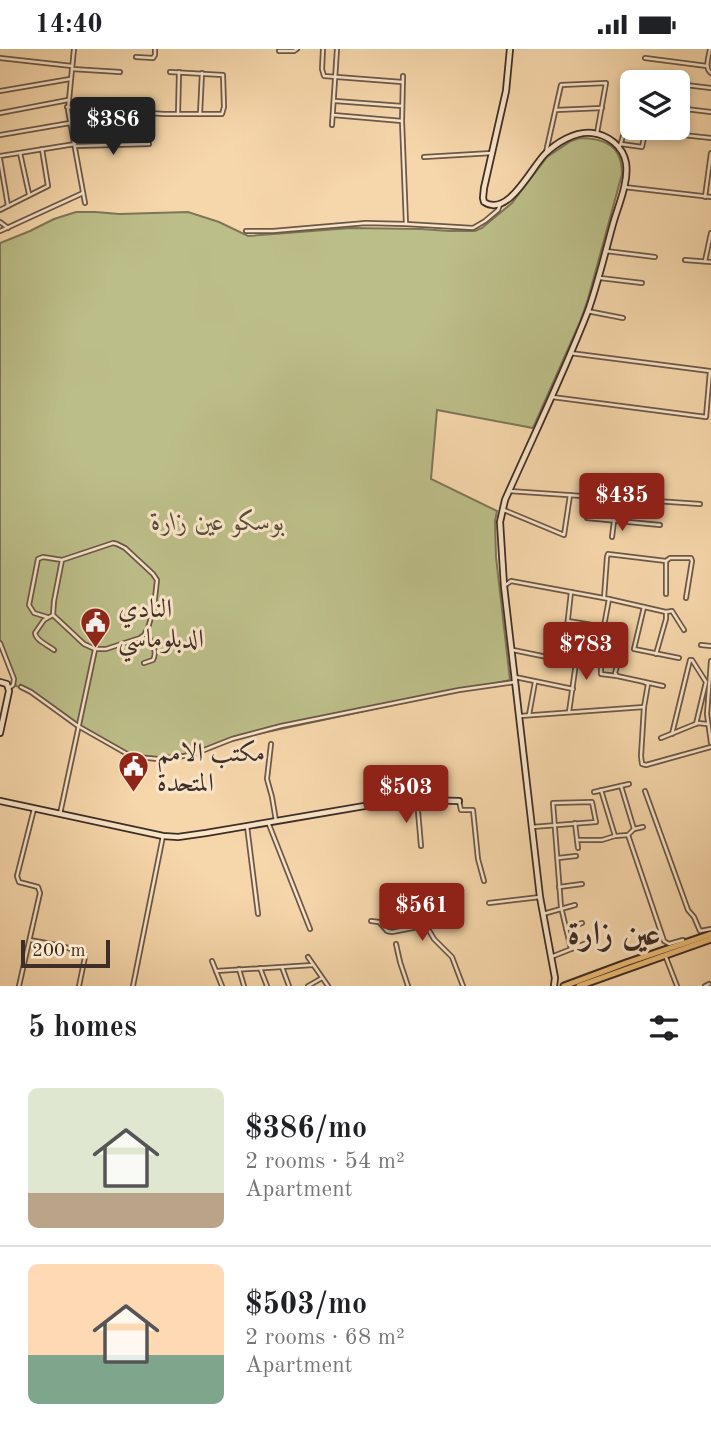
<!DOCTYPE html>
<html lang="en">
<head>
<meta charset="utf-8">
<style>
	:root { --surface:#fff; --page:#f6f6f6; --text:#202124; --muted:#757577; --line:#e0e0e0; --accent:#8f2418 }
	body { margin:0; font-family:"Old Standard TT",Amiri,serif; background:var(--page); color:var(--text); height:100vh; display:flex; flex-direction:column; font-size:26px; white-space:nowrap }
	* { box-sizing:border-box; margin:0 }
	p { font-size:23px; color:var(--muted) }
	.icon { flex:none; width:38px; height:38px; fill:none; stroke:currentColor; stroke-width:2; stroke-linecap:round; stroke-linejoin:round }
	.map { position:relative; height:937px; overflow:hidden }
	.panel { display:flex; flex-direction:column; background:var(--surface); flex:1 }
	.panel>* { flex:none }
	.fabs { position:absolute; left:620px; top:21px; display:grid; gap:14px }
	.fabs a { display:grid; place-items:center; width:70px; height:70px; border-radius:10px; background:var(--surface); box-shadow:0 4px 10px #0003; font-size:35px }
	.scale { position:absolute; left:21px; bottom:18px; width:89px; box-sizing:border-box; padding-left:7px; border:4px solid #3e2e28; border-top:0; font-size:19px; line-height:24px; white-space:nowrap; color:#3e2e28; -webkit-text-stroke:5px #f9e5c8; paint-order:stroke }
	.price { position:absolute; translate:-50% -60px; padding:0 16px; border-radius:7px; background:var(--accent); color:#fff; font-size:23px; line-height:46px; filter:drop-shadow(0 2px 4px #0008) }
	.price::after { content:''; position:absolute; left:50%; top:42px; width:21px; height:16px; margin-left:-10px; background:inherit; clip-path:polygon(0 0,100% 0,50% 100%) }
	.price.current { background:#222; color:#fff }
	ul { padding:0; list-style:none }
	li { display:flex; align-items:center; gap:21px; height:175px; padding:0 28px }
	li+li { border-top:2px solid var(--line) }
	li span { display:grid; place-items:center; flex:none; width:196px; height:140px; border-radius:10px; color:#555 }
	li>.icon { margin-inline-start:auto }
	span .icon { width:84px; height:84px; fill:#fffc; stroke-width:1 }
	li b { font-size:30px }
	h2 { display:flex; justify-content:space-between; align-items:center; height:84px; padding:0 28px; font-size:30px }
	.status { display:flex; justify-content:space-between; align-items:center; height:49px; padding:0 35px; background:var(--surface); direction:ltr }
	.status svg { height:19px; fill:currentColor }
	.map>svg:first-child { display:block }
</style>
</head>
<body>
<div class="status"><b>14:40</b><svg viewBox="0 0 49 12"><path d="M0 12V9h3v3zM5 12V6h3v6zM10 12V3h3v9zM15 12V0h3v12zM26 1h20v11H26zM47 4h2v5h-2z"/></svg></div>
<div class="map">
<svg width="711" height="937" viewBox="0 0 711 937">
	<rect width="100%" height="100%" fill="#f6d7ab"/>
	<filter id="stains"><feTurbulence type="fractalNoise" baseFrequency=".00286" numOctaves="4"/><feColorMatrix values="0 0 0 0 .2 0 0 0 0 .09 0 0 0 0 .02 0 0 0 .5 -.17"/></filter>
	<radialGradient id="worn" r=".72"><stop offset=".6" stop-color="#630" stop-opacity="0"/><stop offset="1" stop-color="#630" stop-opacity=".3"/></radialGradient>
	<path fill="#bcbe89" stroke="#7d7658" stroke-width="2" d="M580 89C605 89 622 97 622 125L588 250 580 273 533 379 437 361 431 430 497 462 495 472 496 508 510 631 229 691 189 707 177 710 154 711 133 709 114 699 23 639 16 637 0 591V194L30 182 54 170 76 163H96L119 165 188 163 219 173 248 187 351 179 421 180 449 182H475L482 179 512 154 547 108 571 92Z"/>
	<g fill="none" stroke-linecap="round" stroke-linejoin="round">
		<defs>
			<g id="minor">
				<polyline points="74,0 68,61 85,154"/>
				<polyline points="323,0 322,20 324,27 402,33"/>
				<path d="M710 0C709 8 704 19 711 24"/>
				<polyline points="279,2 294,2 297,0"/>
				<polyline points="136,8 153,9 155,6 155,0"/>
				<polyline points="0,9 72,17"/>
				<polyline points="645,9 707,17"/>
				<polyline points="72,20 120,23"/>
				<polyline points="403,27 402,72 406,175"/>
				<polyline points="641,30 665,33"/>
				<polyline points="677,35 711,39"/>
				<polyline points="0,42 70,30"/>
				<polyline points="335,52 402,57"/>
				<polyline points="67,58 164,65 222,65 224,58 223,26 170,23"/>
				<polyline points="677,59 711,63"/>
				<polyline points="556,61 602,59"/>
				<polyline points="0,64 68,51"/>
				<polyline points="178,65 179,23"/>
				<polyline points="200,65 202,24"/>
				<polyline points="333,66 402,72"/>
				<polyline points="332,76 337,0"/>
				<polyline points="646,82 711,89"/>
				<polyline points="0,86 70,74"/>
				<polyline points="621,95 642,98 646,79"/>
				<polyline points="75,97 149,95"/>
				<polyline points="619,100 632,58"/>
				<polyline points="546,103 561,36 606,34 597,84"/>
				<polyline points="20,104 29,145"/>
				<polyline points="0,107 75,95"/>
				<polyline points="424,108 492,104"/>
				<polyline points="0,110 8,157"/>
				<polyline points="624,138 711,148"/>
				<polyline points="705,148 711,104"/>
				<polyline points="0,161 48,137 42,100"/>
				<polyline points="0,173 8,179"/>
				<polyline points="0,182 83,144"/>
				<polyline points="246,182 273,182 366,174 406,175 473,179 485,172 498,161 500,156"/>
				<polyline points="606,202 655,208"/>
				<polyline points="685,211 711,213"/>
				<polyline points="705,212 711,184"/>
				<polyline points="600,229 642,234"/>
				<polyline points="587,262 623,269"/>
				<polyline points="552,348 706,368 710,322 570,304"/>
				<polyline points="509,442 700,455"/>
				<polyline points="504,461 564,486 570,446"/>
				<polyline points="587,469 660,476"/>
				<polyline points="612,488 617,449"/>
				<polyline points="504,537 511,532 609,550 666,563 666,570 656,605"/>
				<polyline points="666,545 666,512 670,509 691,509 692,512 686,549"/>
				<polyline points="604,549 607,508 608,505 666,512"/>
				<polyline points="644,558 634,600 679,609"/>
				<polyline points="666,563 672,562 684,581"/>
				<path d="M53 566 44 571 35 584C36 592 48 596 54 601"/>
				<polyline points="47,568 34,564 29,556 38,510 43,508 62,511 113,494 117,495 125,499 153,525 157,531 154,558 148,579 144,586 140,589 106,600 95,600 84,595 53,566 54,552 62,511"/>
				<polyline points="568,572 623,581"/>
				<polyline points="604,577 609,550"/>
				<polyline points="566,588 621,597"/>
				<polyline points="0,594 14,630 13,636 9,639"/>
				<polyline points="608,595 611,579"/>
				<polyline points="565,596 571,543"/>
				<polyline points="701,596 711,597"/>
				<polyline points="513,601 576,614 569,663"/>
				<polyline points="711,612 707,665 711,694"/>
				<polyline points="601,613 601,625 617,627"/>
				<path d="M144 614 153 611C158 601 151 592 146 583"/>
				<polyline points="617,617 615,624 617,627 663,637"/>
				<polyline points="515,628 573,640"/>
				<polyline points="644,633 648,635 644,658 641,707 642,715 646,716 711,698"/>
				<polyline points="21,638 31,643 78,677 129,706 137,708 158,710 184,707 194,705 232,690 281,677 459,641 515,633"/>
				<polyline points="529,666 535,633"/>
				<polyline points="520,667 644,658"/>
				<polyline points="672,685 690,611 692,611 706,633 696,675"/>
				<polyline points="661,689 698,674 707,675"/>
				<polyline points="271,695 267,730 272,748 276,772"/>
				<polyline points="621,737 634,780"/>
				<polyline points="601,741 615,787"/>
				<polyline points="645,742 688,861 694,868 700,882 711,880"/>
				<polyline points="594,743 629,735"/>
				<polyline points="417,751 421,797"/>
				<polyline points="459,752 461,761 473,761 478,810 484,832"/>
				<polyline points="60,765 99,582"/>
				<polyline points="268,773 310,880"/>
				<polyline points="575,774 578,799"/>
				<polyline points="247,777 258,865"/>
				<polyline points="532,778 596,773 592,753 553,754 561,858 571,900"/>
				<polyline points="628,786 664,892 669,895 683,891"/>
				<polyline points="577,791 602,791 615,787 628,786 634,780 643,778"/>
				<polyline points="558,809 576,807"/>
				<polyline points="559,838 582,835"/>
				<polyline points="489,854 540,848"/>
				<polyline points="543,865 575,856"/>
				<polyline points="371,872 379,873 387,882 392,883 423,877 427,878 434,890 452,908 463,937"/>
				<polyline points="566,880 582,874"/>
				<polyline points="30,891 57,896 83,903 85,908 79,937"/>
				<polyline points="396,895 400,913 408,937"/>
				<polyline points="665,906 677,937"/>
				<polyline points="308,908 328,937"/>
				<polyline points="551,908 589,893"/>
				<polyline points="212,912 222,937"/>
				<polyline points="282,918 289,937"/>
				<polyline points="260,919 267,937"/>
				<polyline points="239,920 244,937"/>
				<polyline points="216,922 313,916"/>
				<polyline points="19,937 40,844 38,838 19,833 17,827 34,760"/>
				<polyline points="133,937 163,787"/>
				<polyline points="308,937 322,929"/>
				<polyline points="705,937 709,935"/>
			</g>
			<g id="secondary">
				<path d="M510 0 506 42 484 139 483 149 484 153C508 169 531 119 545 105 556 94 575 82 592 84 608 86 623 97 626 114 629 133 618 157 613 175 605 204 598 234 588 262 563 326 533 388 505 451L500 473 504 537 540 848 555 929 554 937"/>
				<polyline points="0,633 7,635 9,642 0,684"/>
				<polyline points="0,752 163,787 178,788 206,784 382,754 424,751 459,752"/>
			</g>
			<g id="primary">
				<polyline points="564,937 626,914 711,885"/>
				<polyline points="579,937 711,890"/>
			</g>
		</defs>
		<use href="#minor" stroke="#6c5849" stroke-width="6"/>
		<use href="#secondary" stroke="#3e2e28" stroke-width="8"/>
		<use href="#primary" stroke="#3e2e28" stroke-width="9"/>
		<use href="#minor" stroke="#f9e5c8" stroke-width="2.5"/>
		<use href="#secondary" stroke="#f9e5c8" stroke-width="4.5"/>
		<use href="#primary" stroke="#ebbc76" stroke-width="5"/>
	</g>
	<defs>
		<symbol id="civic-pin" viewBox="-11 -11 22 30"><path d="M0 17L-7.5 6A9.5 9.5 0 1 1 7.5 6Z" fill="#8f2418" stroke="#f9e5c8"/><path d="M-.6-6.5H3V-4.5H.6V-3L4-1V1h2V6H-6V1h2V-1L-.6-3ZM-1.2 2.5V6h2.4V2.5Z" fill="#fff"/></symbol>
	</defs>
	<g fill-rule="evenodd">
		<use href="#civic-pin" x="78" y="556" width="35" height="47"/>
		<use href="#civic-pin" x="116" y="700" width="35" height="47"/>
	</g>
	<g text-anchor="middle" stroke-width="6" stroke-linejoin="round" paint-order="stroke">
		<g font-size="26" font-style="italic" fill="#574b3b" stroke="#f9e5c8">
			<text x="218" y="481">بوسكو عين زارة</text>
		</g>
		<g font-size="26" fill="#3e2e28" stroke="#f9e5c8" text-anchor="start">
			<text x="118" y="568">النادي<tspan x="118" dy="30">الدبلوماسي</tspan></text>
			<text x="157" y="712">مكتب الامم<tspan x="157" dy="30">المتحدة</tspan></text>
		</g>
		<g font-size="33" font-weight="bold" fill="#3e2e28" stroke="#f9e5c8">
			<text x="614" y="895">عين زارة</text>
		</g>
	</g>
	<rect width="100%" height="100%" filter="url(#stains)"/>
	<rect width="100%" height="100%" fill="url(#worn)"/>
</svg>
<div class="fabs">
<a><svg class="icon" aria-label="layers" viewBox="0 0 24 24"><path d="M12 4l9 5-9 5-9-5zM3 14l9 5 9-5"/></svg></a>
</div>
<div class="scale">200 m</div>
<b class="price current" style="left:113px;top:108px">$386</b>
<b class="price" style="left:622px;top:484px">$435</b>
<b class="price" style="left:586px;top:633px">$783</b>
<b class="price" style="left:406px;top:776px">$503</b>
<b class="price" style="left:422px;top:894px">$561</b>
</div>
<section class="panel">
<h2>5 homes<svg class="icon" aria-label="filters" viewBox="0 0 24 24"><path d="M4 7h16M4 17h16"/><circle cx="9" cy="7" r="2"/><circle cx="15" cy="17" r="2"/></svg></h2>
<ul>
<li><span style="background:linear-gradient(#dfe7d0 75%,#b9a48a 0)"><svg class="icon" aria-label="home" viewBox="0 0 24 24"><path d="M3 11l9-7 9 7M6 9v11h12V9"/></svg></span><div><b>$386/mo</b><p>2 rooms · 54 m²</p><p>Apartment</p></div></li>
<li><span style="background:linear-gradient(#ffd9b3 65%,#7fa58c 0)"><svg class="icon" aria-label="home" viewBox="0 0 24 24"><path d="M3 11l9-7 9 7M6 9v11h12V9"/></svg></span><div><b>$503/mo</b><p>2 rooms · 68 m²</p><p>Apartment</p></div></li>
</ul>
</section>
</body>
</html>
